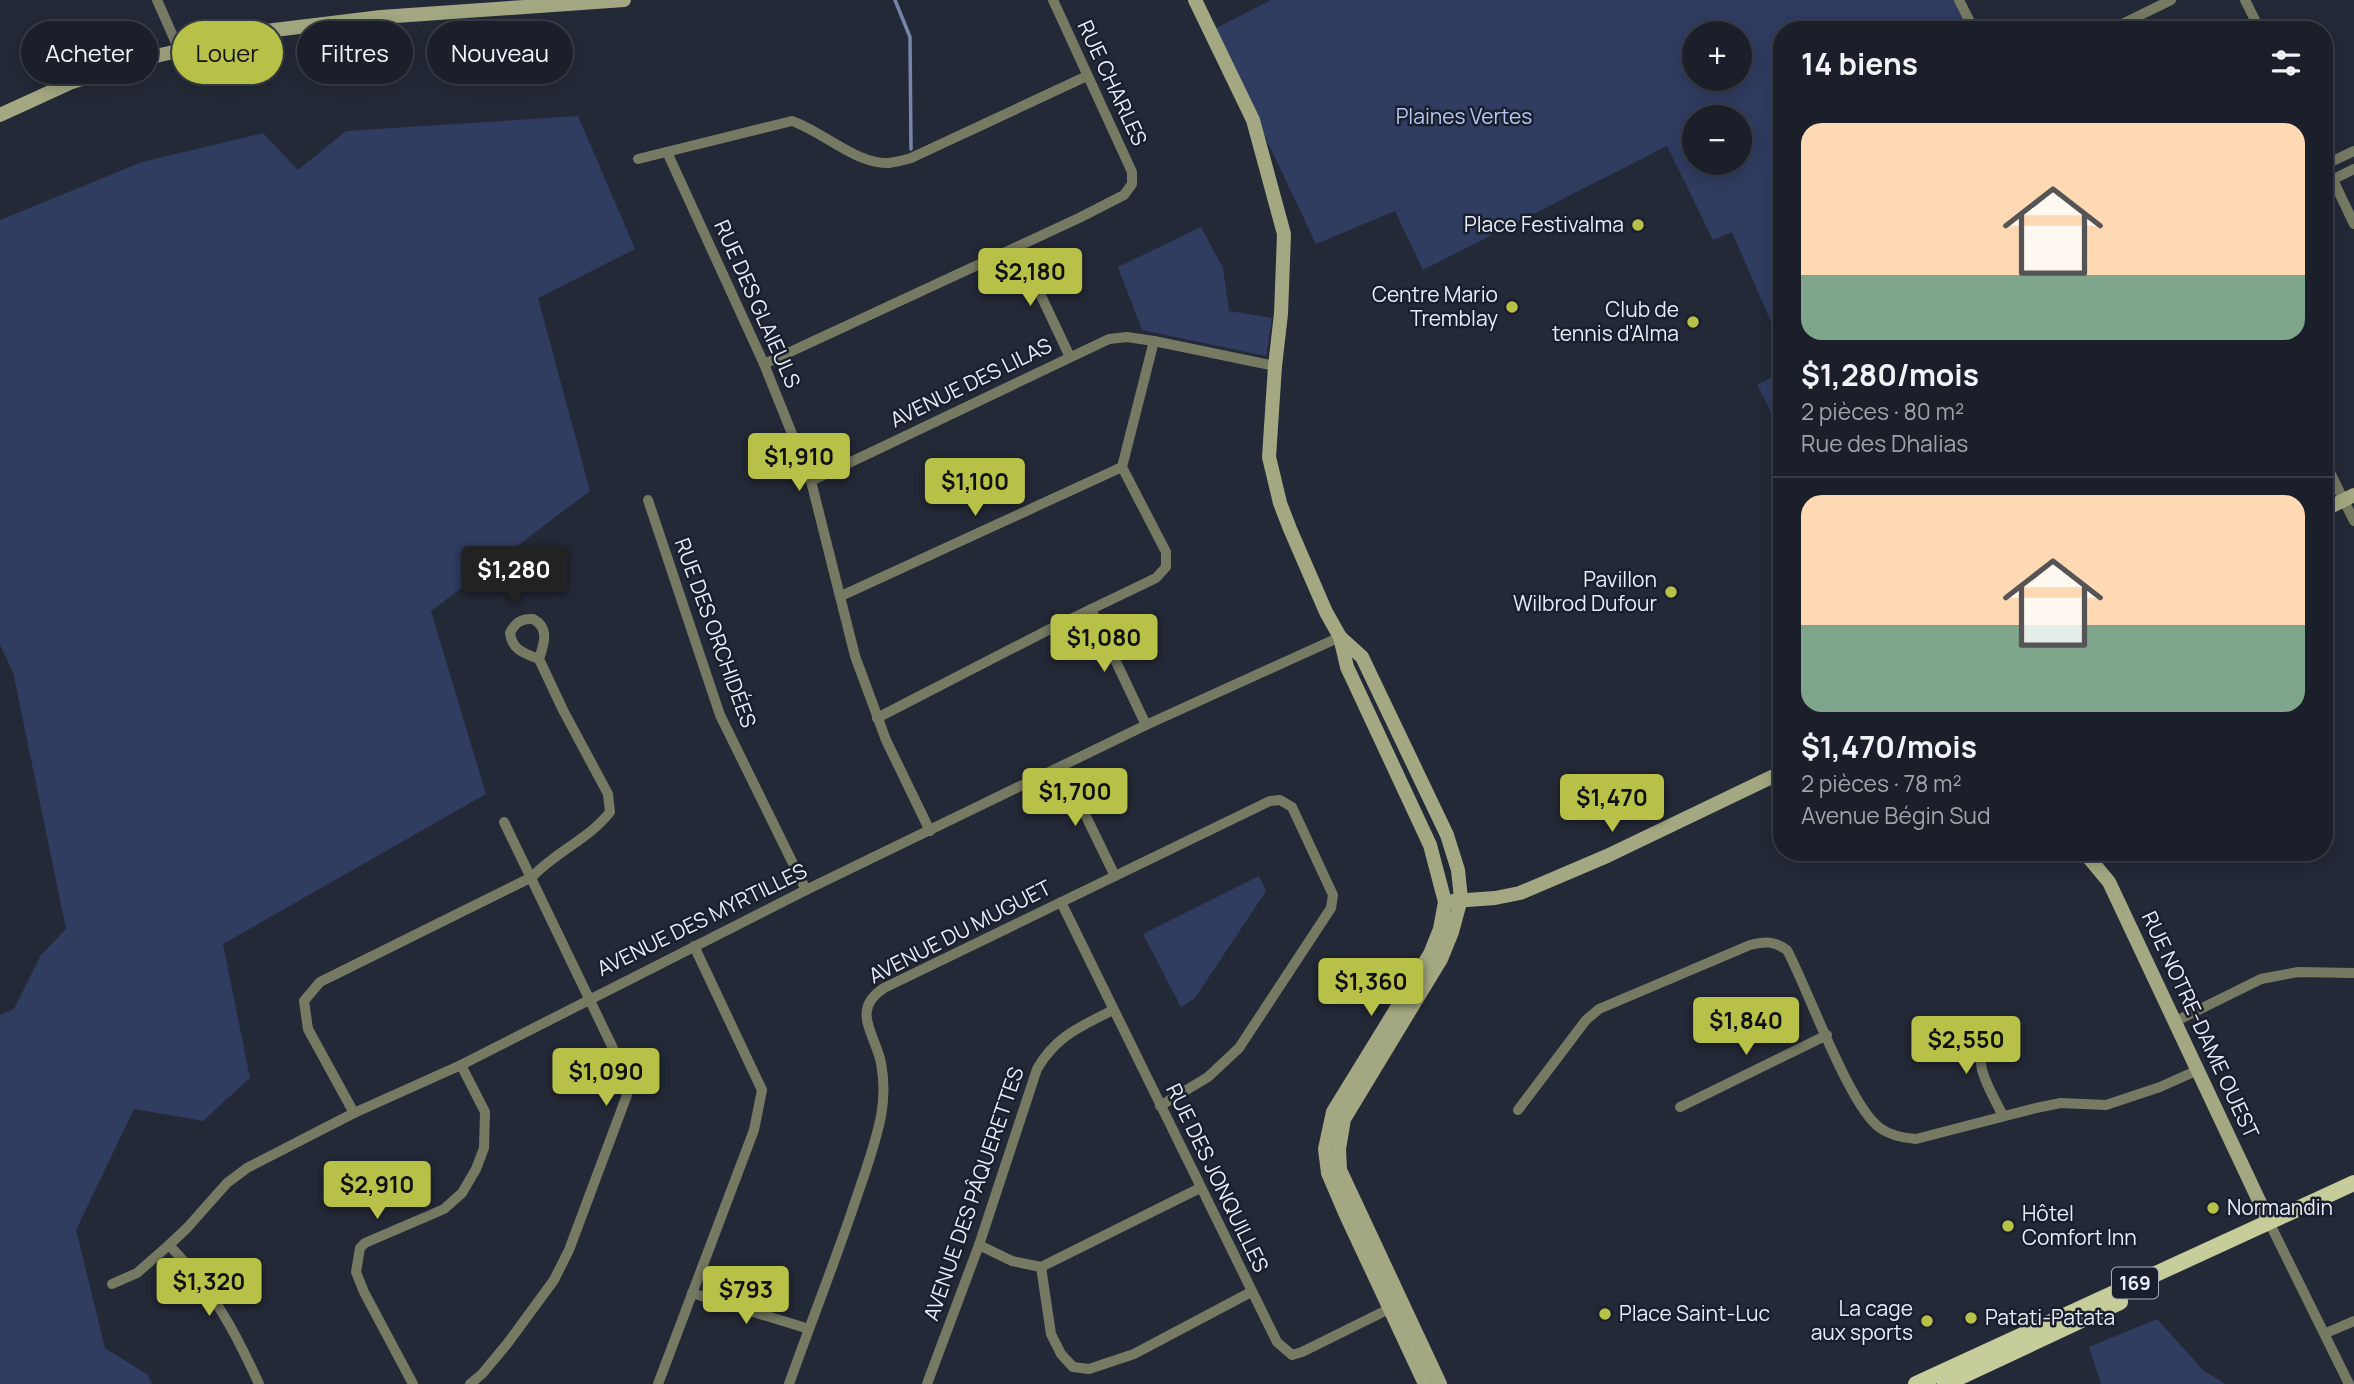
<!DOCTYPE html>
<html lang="fr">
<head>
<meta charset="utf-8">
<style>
	:root { --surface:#1b1f29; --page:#242731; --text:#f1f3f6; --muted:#a0a2a8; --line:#393d46; --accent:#b8c147 }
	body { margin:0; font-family:Manrope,sans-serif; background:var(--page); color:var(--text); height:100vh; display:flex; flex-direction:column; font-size:26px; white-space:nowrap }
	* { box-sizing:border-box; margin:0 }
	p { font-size:23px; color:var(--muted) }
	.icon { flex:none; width:38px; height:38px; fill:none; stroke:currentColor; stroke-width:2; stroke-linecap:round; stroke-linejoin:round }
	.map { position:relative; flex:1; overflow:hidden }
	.drawer { position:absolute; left:1773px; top:21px; width:560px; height:840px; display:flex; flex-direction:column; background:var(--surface); border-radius:28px; box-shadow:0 4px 18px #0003,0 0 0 2px var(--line) }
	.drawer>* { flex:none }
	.top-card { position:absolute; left:21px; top:21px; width:665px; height:63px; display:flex; gap:14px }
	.fabs { position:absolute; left:1682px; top:21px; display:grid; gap:14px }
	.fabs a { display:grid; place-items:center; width:70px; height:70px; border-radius:50%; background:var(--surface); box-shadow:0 4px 18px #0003,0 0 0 2px var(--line); font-size:35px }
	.price { position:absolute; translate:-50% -60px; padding:0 16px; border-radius:7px; background:var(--accent); color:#111; font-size:23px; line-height:46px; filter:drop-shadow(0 2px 4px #0008) }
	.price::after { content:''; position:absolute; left:50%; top:42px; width:21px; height:16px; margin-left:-10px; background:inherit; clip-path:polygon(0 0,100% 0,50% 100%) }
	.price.selected { background:#222; color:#fff }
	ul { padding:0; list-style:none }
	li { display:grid; align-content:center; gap:14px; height:371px; padding:0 28px }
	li+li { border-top:2px solid var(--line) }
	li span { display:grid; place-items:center; height:217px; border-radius:21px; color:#555 }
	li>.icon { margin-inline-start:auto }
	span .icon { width:126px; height:126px; fill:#fffc; stroke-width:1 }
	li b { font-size:30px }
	h2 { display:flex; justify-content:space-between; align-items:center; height:84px; padding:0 28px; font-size:30px }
	.tag { padding:0 24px; border-radius:32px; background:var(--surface); box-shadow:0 4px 18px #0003,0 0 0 2px var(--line); font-size:24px; line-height:63px }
	.tag.selected { background:var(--accent); color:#111 }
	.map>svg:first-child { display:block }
</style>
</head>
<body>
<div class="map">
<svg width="2354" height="1384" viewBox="0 0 2354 1384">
	<rect width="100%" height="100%" fill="#242937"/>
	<g fill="#303c60" fill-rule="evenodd">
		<path d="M1271 0H1954L1968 30H1782L1781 345 1732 232 1713 240 1667 146 1423 270 1395 211 1316 244 1214 29ZM1694 33H1740V79H1694ZM1694 117H1740V163H1694Z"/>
		<polygon points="578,116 635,249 538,298 590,491 431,611 486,794 223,944 250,1078 203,1121 134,1109 76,1230 105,1348 148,1375 152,1384 0,1384 0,1015 14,1009 41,955 66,929 13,672 0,645 0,220 142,162 263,133 298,170 346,131"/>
		<polygon points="1201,227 1223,268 1229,311 1272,318 1266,356 1142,330 1118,267"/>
		<polygon points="1781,373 1781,431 1757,385"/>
		<polygon points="1259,876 1266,891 1195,998 1181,1007 1143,934"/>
		<polygon points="2157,1319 2204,1371 2226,1384 2101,1384 2089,1347"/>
	</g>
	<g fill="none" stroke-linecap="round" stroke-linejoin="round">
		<polyline stroke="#7985a8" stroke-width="3.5" points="895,0 910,37 911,149"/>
		<g stroke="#777a63" stroke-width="10">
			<polyline points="157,0 180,52"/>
			<polyline points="1959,0 1974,30"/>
			<polyline points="2245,0 2260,30"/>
			<polyline points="2110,30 2171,0"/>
			<polyline points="667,152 764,364 811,481 855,656 886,740 930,831"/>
			<path d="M638 159 792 121C822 131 857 165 889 163 896 162 904 160 911 158L1087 76"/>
			<polyline points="2324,161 2354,224"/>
			<polyline points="2324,165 2354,151"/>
			<polyline points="2324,184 2354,169"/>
			<polyline points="1018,247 1070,357"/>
			<polyline points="764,364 1079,218 1124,195 1132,184 1132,172 1053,0"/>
			<polyline points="2324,460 2354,521"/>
			<polyline points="811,481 1109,339 1127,337 1154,341 1275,366"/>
			<polyline points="648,500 720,715 806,890"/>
			<polyline points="841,596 1122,467"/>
			<polyline points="1091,609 1146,725"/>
			<polyline points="877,718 1052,628 1156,578 1166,567 1166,552 1122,467 1154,341"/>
			<polyline points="1062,767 1115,876"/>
			<polyline points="1061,902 1277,1342 1292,1355 1302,1352 1393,1307"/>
			<polyline points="2176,1021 2261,979 2298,972 2354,973"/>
			<path d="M1982 1027C1976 1071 1984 1078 2003 1116"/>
			<polyline points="1680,1107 1827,1035"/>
			<path d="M1518 1110 1586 1020 1599 1009 1750 945C1766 941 1774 941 1787 950 1808 989 1849 1106 1880 1128 1891 1136 1903 1138 1916 1139L2036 1108 2061 1103 2106 1105 2160 1087 2198 1070"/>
			<path d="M354 1113 308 1029 304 1001 320 982 532 877C555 852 589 839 610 812L608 794 563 710 539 659C524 653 512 650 510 633 515 623 521 618 533 619 550 628 544 644 539 659"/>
			<polyline points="2269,1222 2349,1384"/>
			<path d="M169 1245C213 1291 233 1327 259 1384"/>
			<polyline points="979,1245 1012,1261 1041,1267 1200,1188"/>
			<polyline points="1041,1267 1051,1334 1061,1354 1073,1367 1089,1369 1134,1354 1251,1292"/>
			<polyline points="112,1284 137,1273 169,1245 187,1228 227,1183 247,1168 354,1113 461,1065 806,890 1146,725 1340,637"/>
			<polyline points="692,1293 809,1329"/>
			<polyline points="2326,1333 2354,1321"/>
			<polyline points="413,1384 364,1292 356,1272 360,1248 365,1243 444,1209 462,1193 476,1169 484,1148 485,1112 461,1065"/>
			<polyline points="470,1384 482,1374 507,1344 554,1280 569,1250 627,1095 622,1067 504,822"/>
			<polyline points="658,1384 754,1130 762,1090 694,946"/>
			<path d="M789 1384C810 1325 833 1267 853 1208 863 1178 875 1147 881 1116 884 1100 884 1079 881 1063 875 1033 850 1010 884 988L1270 801 1280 800 1292 807 1333 895 1331 908 1239 1048 1208 1077 1160 1106"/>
			<path d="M927 1384 979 1245 1037 1069C1056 1036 1080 1027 1113 1010"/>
		</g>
		<g stroke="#a4a882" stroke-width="14">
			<polyline points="1195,0 1253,120 1284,234 1281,314 1275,366 1269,457 1280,503 1290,529 1326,612 1340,637 1347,667 1430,845 1445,902 1440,929 1430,954 1333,1112 1325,1149 1328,1173 1346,1215 1425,1384"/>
			<polyline points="0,115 72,82 147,58 266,31 381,17 624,0"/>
			<polyline points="2324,510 2354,495"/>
			<polyline points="1340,637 1362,657 1447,835 1458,870 1461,899 1452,932 1441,959 1344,1119 1339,1149 1340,1170 1440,1384"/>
			<polyline points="2084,852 2109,882 2269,1222"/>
			<polyline points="1453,901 1495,898 1520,893 1607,856 1782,772"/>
		</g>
		<g stroke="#c6cc9a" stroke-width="16">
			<polyline points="1916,1384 2354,1183"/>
			<polyline points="1945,1384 2120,1302"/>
		</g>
	</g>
	<g fill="#b8c147" stroke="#1a1f2d" stroke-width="2.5">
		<circle cx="1638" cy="225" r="7"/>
		<circle cx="1512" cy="307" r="7"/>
		<circle cx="1693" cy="322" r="7"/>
		<circle cx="1671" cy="592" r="7"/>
		<circle cx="2213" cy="1208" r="7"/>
		<circle cx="2008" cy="1226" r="7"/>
		<circle cx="1605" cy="1314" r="7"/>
		<circle cx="1971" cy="1318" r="7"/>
		<circle cx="1927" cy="1321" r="7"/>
	</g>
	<g text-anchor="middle" stroke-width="5" stroke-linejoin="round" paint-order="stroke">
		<rect fill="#1a1f2d" stroke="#aaaeba" stroke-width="2" x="2112" y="1267.5" width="46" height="31" rx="5"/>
		<g font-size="19" font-weight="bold" fill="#e8ecf6">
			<text x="2135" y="1290">169</text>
		</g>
		<g font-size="21" fill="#e8ecf6" stroke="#1a1f2d">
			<text transform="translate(1112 83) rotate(65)" y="7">RUE CHARLES</text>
			<text transform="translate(757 304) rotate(66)" y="7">RUE DES GLAIEULS</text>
			<text transform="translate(971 383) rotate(-26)" y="7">AVENUE DES LILAS</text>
			<text transform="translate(715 633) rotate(70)" y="7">RUE DES ORCHIDÉES</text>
			<text transform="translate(702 920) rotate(-26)" y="7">AVENUE DES MYRTILLES</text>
			<text transform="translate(960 932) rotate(-27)" y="7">AVENUE DU MUGUET</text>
			<text transform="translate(2200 1025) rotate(65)" y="7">RUE NOTRE-DAME OUEST</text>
			<text transform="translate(1217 1178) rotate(64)" y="7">RUE DES JONQUILLES</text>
			<text transform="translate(974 1194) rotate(-71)" y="7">AVENUE DES PÂQUERETTES</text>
		</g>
		<g font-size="21" fill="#b5c6f2" stroke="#1a1f2d">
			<text x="1464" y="124">Plaines Vertes</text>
		</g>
		<g font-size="21" fill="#e8ecf6" stroke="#1a1f2d" text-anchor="end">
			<text x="1624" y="232">Place Festivalma</text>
			<text x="1498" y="302">Centre Mario<tspan x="1498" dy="24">Tremblay</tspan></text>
			<text x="1679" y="317">Club de<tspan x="1679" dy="24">tennis d'Alma</tspan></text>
			<text x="1657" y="587">Pavillon<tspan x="1657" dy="24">Wilbrod Dufour</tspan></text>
			<text x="2227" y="1215" text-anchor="start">Normandin</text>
			<text x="2022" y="1221" text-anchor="start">Hôtel<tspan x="2022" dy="24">Comfort Inn</tspan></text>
			<text x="1913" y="1316">La cage<tspan x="1913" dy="24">aux sports</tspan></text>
			<text x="1619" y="1321" text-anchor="start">Place Saint-Luc</text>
			<text x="1985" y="1325" text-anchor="start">Patati-Patata</text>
		</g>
	</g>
</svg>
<div class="fabs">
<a>+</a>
<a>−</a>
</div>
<b class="price" style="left:1030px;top:308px">$2,180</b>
<b class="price" style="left:799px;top:493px">$1,910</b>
<b class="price" style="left:975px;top:518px">$1,100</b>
<b class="price selected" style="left:514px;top:606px">$1,280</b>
<b class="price" style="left:1104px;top:674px">$1,080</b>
<b class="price" style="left:1075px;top:828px">$1,700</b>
<b class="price" style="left:1612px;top:834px">$1,470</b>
<b class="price" style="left:1371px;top:1018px">$1,360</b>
<b class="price" style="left:1746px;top:1057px">$1,840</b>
<b class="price" style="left:1966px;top:1076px">$2,550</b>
<b class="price" style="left:606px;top:1108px">$1,090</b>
<b class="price" style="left:377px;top:1221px">$2,910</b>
<b class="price" style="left:209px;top:1318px">$1,320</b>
<b class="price" style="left:746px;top:1326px">$793</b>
<div class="top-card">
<a class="tag">Acheter</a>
<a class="tag selected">Louer</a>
<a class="tag">Filtres</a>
<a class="tag">Nouveau</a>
</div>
<section class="drawer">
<h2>14 biens<svg class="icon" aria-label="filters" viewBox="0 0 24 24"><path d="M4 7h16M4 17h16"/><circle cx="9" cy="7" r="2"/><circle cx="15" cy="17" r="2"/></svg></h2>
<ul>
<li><span style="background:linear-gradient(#ffd9b3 70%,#7fa58c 0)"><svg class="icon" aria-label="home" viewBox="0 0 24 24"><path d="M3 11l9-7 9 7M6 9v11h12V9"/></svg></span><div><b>$1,280/mois</b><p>2 pièces · 80 m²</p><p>Rue des Dhalias</p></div></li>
<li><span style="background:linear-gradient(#ffd9b3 60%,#7fa58c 0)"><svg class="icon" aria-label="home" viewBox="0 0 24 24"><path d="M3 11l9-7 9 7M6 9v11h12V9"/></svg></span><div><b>$1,470/mois</b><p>2 pièces · 78 m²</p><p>Avenue Bégin Sud</p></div></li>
</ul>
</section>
</div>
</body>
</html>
